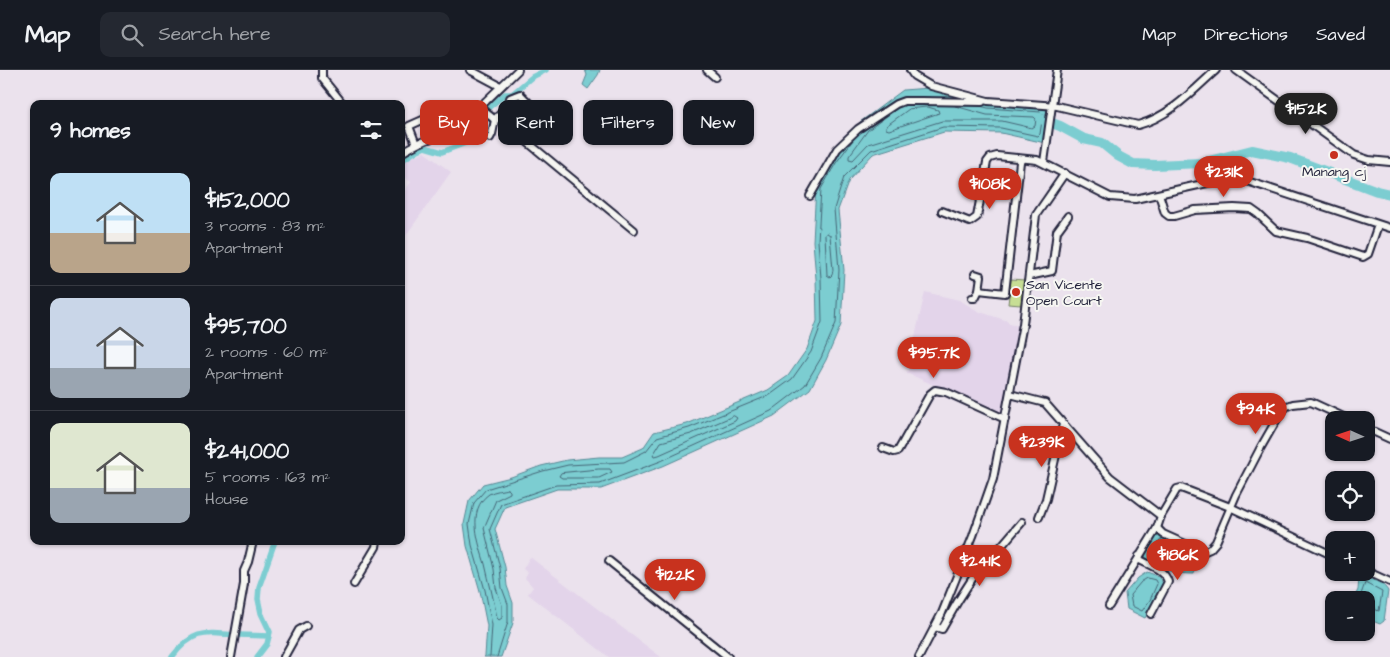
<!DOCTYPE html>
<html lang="en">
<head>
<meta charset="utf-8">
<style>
	:root { --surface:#171b24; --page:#242831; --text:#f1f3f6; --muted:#9ea1a6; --line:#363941; --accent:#c8321e }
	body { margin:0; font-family:"Architects Daughter",sans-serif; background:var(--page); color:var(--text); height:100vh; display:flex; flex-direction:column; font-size:19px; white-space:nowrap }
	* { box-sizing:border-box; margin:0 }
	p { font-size:16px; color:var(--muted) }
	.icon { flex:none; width:28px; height:28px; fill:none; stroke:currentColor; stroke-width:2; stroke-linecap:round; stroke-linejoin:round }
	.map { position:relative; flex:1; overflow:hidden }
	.drawer { position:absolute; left:30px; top:30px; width:375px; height:445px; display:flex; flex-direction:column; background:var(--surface); border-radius:10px; box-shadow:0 1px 4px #0004 }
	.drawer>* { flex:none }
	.banner { position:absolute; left:420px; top:30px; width:475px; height:45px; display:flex; gap:10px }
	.needle { width:32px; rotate:273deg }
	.controls { position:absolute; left:1325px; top:341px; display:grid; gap:10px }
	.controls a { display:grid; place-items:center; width:50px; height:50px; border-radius:10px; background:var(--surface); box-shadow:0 1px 4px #0004; font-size:25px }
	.price { position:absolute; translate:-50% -42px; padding:0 11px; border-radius:18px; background:var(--accent); color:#fff; font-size:16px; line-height:32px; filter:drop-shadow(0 1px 2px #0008) }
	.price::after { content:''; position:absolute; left:50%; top:30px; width:15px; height:11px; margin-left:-8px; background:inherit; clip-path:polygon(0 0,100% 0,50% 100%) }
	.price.selected { background:#222; color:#fff }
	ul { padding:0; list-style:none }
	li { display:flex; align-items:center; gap:15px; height:125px; padding:0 20px }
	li+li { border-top:1px solid var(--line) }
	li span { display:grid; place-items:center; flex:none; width:140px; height:100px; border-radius:10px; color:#555 }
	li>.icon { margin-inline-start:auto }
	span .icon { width:60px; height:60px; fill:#fffc; stroke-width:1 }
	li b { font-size:21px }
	h2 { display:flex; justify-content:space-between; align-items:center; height:60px; padding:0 20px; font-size:21px }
	.pill { padding:0 18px; border-radius:10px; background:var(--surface); box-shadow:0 1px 4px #0004; font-size:18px; line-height:45px }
	.pill.selected { background:var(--accent); color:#fff }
	header { display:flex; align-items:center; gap:30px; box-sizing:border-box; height:70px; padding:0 25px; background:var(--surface); border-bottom:1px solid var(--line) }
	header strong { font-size:24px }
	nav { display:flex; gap:28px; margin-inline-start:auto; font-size:18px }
	.search { width:350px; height:45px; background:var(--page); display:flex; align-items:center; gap:12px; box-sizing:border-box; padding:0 18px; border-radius:10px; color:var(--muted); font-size:19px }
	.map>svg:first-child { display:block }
</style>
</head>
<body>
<header>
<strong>Map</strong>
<div class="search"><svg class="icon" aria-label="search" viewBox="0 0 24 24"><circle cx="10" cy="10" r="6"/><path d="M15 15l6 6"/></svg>Search here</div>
<nav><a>Map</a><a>Directions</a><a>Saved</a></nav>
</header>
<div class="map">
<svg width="1390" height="587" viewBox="0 0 1390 587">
	<rect width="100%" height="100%" fill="#ebe2ed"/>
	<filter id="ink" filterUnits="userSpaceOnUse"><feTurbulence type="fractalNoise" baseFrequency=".02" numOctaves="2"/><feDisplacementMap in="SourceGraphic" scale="10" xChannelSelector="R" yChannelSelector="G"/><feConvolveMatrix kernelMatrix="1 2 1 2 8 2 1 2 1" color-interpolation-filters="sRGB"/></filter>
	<g filter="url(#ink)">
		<g fill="#e3d4ea">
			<polygon points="424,82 451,102 402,171 401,126 411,112 401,105 401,94 403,91"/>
			<polygon points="925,222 959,230 980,242 1008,251 1008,253 1019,255 1004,347 907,303"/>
			<polygon points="530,487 616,553 661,587 609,587 528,524 533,517 525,508 528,503 523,499"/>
		</g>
		<polygon fill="#c7de94" stroke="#748068" points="1011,209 1024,210 1021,235 1008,234"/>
		<g fill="#7bcdd1" stroke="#578995">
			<polygon points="585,0 600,0 598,5 588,19 583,15 587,5"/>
			<polygon points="929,18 957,25 1048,37 1045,73 1001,63 944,62 873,84 849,110 838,140 844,200 841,255 826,290 810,319 774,346 663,396 601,419 557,419 505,437 495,459 505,497 507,516 513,533 513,553 501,587 484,587 485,586 487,556 480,521 467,476 464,454 469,431 483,414 511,407 541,396 567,390 599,387 622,387 643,378 654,362 687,354 768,320 788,306 807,279 817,251 816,209 813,171 816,117 832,91 860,52 903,20"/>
			<path d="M1157 465H1162L1198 482 1199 486 1194 504C1174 504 1164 500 1147 491L1145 485Z"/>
			<polygon points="1147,502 1158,506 1163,513 1155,532 1145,548 1127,539 1125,523 1138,508"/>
			<path d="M1361 507C1370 508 1384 513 1388 521L1384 551 1380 554 1370 550 1369 548 1370 536 1366 535V530H1353L1358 520 1359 508Z"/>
		</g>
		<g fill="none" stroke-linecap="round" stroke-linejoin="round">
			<g stroke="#466677" stroke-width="1">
				<polygon points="928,37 938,40 939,43 889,60 886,59 886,56 909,39"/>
				<polyline points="895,40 868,60 849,86 849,89 853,90 868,74 942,51 1002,51 1032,58 1035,56 1036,49 1034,47 987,45 955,36"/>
				<polygon points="827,163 830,165 833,200 832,205 830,207 827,205 825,165"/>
				<polygon points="734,346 737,348 735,351 659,385 655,386 653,385 661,372 691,364"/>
				<polygon points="599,399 610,399 612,402 599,408 562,408 559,406 561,403"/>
				<path d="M508 419 510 421V423L496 430 484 458 494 499 496 518 502 535V548L499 550 497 548C494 530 489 512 485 494 479 474 466 440 489 424 494 421 503 420 508 419Z"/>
				<path d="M1161 470 1193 485 1190 498C1176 501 1163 495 1151 488V485Z"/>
				<path d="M1162 479 1184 488 1185 491C1177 494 1164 490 1159 483Z"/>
				<polygon points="1148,508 1155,510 1157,514 1150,530 1142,541 1132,536 1130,525 1141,512"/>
				<polyline points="1359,530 1365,513 1382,522 1379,541 1376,540 1373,532 1366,531"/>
				<polyline points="490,587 492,555 485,520 472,475 469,454 474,433 486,419 543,401 568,395 624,392 646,381 657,367 689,358 770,325 792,309 811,282 822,252 821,208 818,171 821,119 836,93 853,70"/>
				<polyline points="497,587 508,552 508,534 502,518 500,498 490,459 501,434 556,415 600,414 661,391 771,341 805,315 821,288 836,253 839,200 834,139 844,107 871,80 943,57 1001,58 1038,66 1040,64 1043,44 1041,42 988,38 980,36"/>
			</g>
			<g stroke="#7bcdd1" stroke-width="5.5">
				<polyline points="401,91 418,80 425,77 442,82 471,71 476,65 481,54 482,46 486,40 505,24 512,24 532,7 546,0"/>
				<polyline points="239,565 269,566"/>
				<path d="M172 587C192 561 202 562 234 565"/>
				<polyline points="257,587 267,574 270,562 261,543 258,529 259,517 275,471"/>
			</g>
			<polyline stroke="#7bcdd1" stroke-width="10" points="1041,49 1060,56 1084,69 1102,73 1118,86 1133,94 1155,95 1201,93 1252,80 1290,88 1377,121 1390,124"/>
			<defs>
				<g id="minor">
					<polyline points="322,0 322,8 343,34"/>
					<polyline points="470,0 500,16"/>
					<polyline points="707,0 715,7"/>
					<path d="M910 0 914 6 931 16 988 31 1057 36 1138 55C1169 47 1193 21 1216 0"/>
					<polyline points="1236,0 1354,85 1369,90 1390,92"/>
					<polyline points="479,37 495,50 509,34 510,28 520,24 531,35"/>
					<polyline points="497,47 634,160"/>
					<polyline points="490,68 492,64 495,50"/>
					<polyline points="416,74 409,56 427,48"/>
					<path d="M401 83C411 77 421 71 432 68 441 66 448 65 456 60L518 0"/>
					<polyline points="1044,92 1057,0"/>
					<polyline points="1159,124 1165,143 1169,146 1174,146 1195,140 1234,138 1251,139 1258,144 1276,161 1307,168 1363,187 1368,184 1378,155"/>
					<polyline points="810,126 837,79 858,59 896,34 904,31 922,31 982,32"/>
					<polyline points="942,141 970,152 977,147 987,92 990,88 997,86 1037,90 1110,127 1135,129 1221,110 1241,109 1390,158"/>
					<polyline points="975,204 981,206 979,220 1005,223 1020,92 1022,89"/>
					<polyline points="1029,206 1052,201 1057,161 1068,146"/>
					<polyline points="972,228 975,228 979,220"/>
					<polyline points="1010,324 1045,333 1110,407 1161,446 1157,458 1109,536"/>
					<polyline points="1366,358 1390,369"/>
					<polyline points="883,378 894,382 898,381 930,324 935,320 946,322 1005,349"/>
					<polyline points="1161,446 1177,419 1181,418 1230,437 1334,486"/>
					<polyline points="1039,447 1046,429 1063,354"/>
					<polyline points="1157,458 1163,464 1203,482 1210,479 1216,472 1236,425 1261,377 1281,342 1287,336 1293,334 1311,332 1350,350"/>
					<path d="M1139 486 1140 490C1151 496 1165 500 1168 512L1151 544"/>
					<polyline points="609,491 728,587"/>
					<polyline points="1366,501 1390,512"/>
					<polyline points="354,514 376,477 377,471"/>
					<polyline points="935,557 942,559 958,531 981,495 998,480 1022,452"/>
					<polyline points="231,587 244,514 244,501 248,492 253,471"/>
					<polyline points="284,587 299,560 306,556"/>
					<polyline points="919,587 942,543 973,466 993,409 1023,254 1036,145 1065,103"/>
				</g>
			</defs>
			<use href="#minor" stroke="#22223b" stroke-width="10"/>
			<use href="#minor" stroke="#f6f6f2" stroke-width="6"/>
		</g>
	</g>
	<g fill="#c8321e" stroke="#f6f6f2" stroke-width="2">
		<circle cx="1334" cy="85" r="5"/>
		<circle cx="1016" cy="222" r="5"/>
	</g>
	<g text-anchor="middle" stroke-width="4" stroke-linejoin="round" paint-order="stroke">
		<g font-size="14" fill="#22223b" stroke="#f6f6f2">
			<text x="1334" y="106">Manang cj</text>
			<text x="1026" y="219" text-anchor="start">San Vicente<tspan x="1026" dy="16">Open Court</tspan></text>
		</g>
	</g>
</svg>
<div class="controls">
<a><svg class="needle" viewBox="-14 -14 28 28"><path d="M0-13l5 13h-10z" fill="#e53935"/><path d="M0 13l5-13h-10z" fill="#9ea1a6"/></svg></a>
<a><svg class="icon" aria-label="locate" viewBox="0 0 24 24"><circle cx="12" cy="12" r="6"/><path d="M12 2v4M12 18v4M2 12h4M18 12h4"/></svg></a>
<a>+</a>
<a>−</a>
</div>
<b class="price selected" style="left:1306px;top:65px">$152K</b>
<b class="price" style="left:1224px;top:128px">$231K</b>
<b class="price" style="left:990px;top:140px">$108K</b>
<b class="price" style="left:934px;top:309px">$95.7K</b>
<b class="price" style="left:1256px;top:365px">$94K</b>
<b class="price" style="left:1042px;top:398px">$239K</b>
<b class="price" style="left:1178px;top:511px">$186K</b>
<b class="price" style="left:980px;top:517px">$241K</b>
<b class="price" style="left:675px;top:531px">$122K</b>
<div class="banner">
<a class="pill selected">Buy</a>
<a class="pill">Rent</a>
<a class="pill">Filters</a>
<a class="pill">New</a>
</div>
<section class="drawer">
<h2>9 homes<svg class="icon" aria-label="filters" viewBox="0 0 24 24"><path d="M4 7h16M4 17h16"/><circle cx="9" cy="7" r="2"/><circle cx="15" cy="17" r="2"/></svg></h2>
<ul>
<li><span style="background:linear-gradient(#bfe0f5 60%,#b9a48a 0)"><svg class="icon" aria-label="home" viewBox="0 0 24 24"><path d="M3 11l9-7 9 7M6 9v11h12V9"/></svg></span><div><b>$152,000</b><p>3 rooms · 83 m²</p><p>Apartment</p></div></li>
<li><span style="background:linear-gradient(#c9d6e8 70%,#9aa5b1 0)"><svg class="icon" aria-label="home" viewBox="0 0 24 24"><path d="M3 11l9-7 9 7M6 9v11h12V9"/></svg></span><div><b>$95,700</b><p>2 rooms · 60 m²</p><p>Apartment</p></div></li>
<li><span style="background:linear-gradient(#dfe7d0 65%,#9aa5b1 0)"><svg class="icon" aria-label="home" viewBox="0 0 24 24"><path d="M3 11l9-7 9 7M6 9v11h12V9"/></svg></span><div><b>$241,000</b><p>5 rooms · 163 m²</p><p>House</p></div></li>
</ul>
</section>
</div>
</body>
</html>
